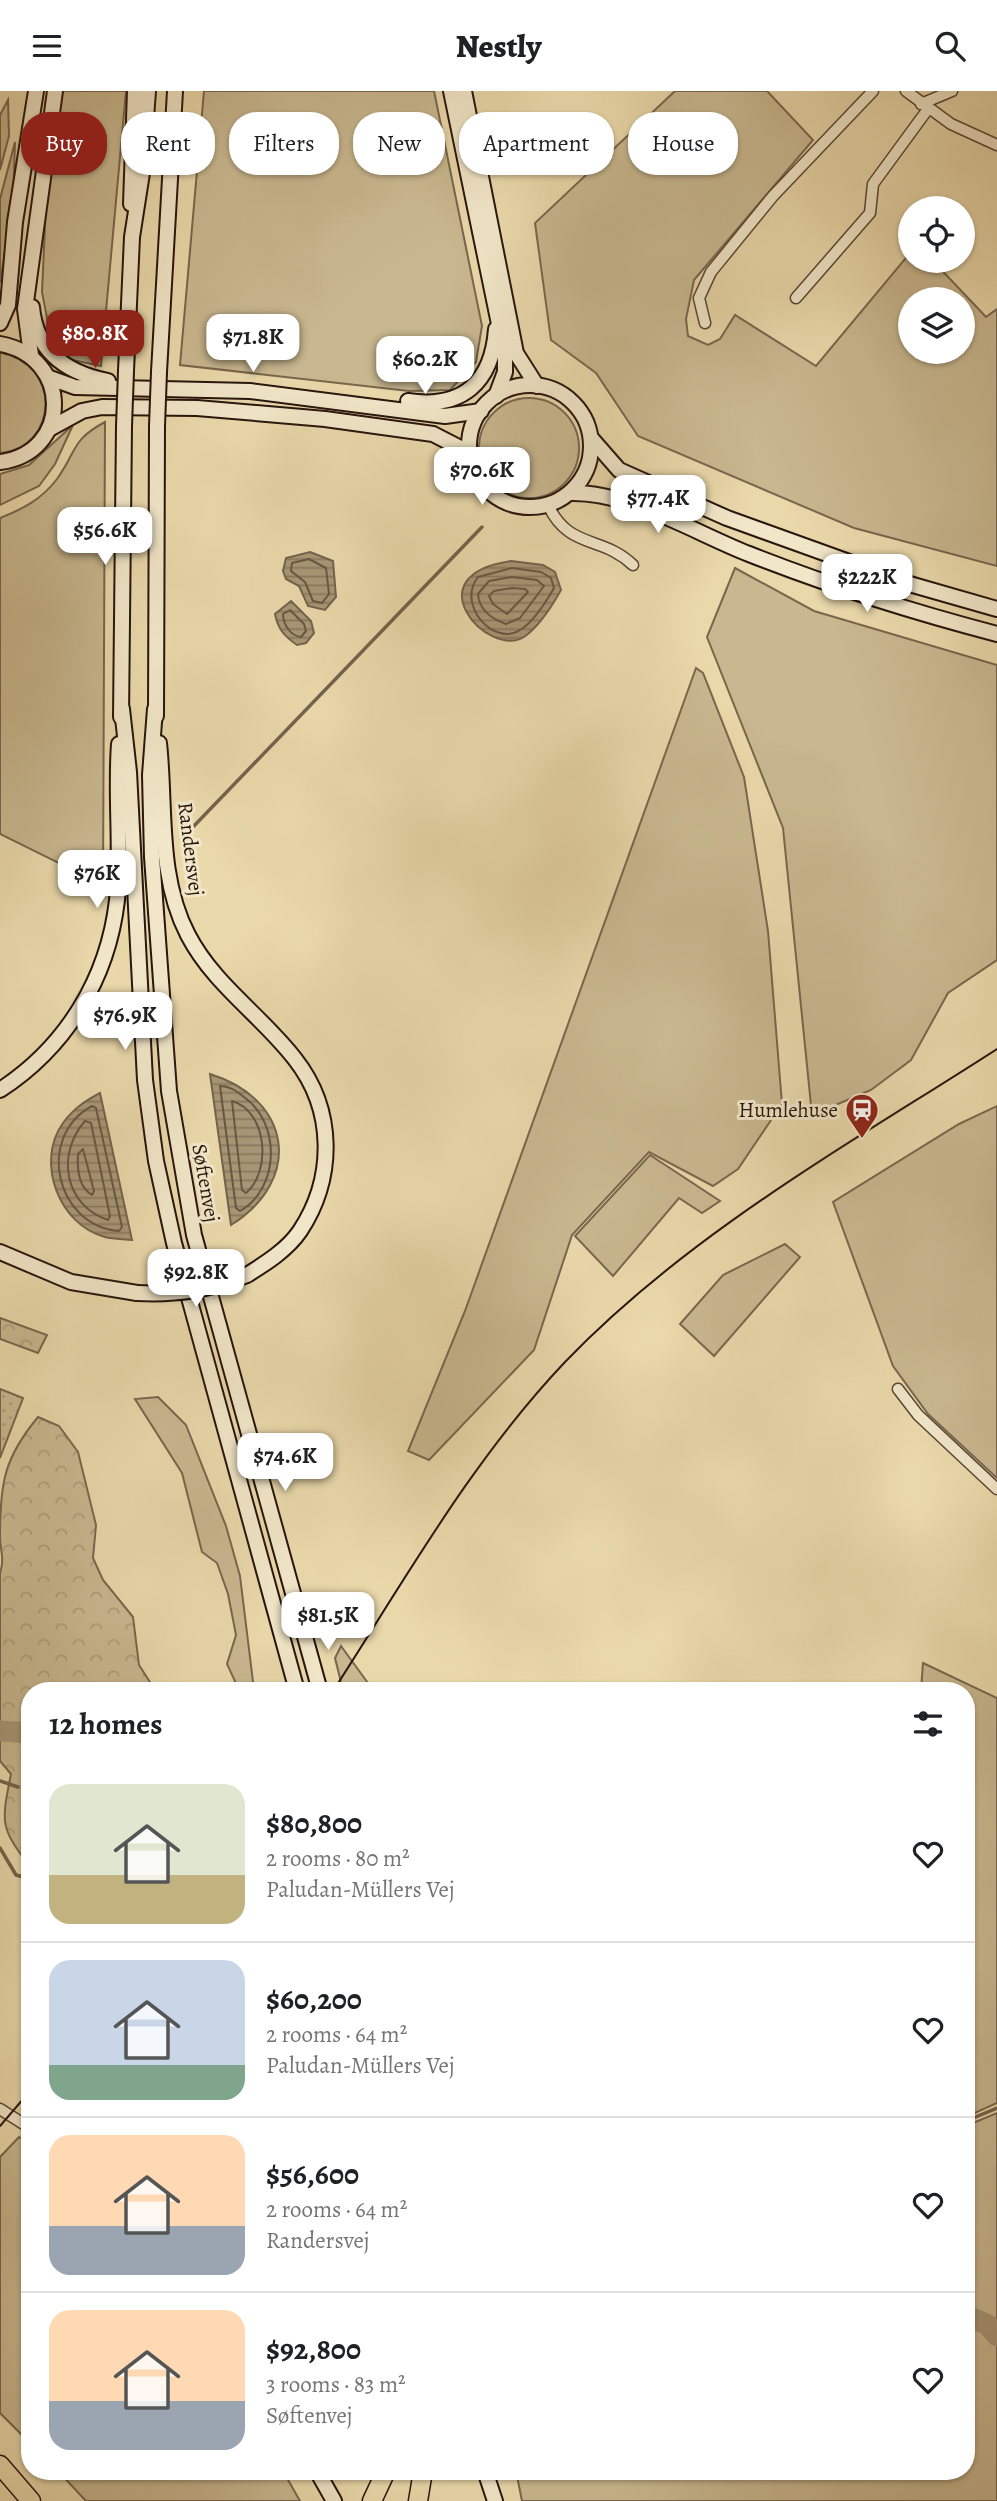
<!DOCTYPE html>
<html lang="en">
<head>
<meta charset="utf-8">
<style>
	:root { --surface:#fff; --page:#f2f2f2; --text:#202124; --muted:#757577; --line:#e0e0e0; --accent:#8f2418 }
	body { margin:0; font-family:Alegreya,serif; background:var(--page); color:var(--text); height:100vh; display:flex; flex-direction:column; font-size:26px; white-space:nowrap }
	* { box-sizing:border-box; margin:0 }
	p { font-size:23px; color:var(--muted) }
	.icon { flex:none; width:38px; height:38px; fill:none; stroke:currentColor; stroke-width:2; stroke-linecap:round; stroke-linejoin:round }
	.map { position:relative; flex:1; overflow:hidden }
	.drawer { position:absolute; left:21px; top:1591px; width:954px; height:798px; display:flex; flex-direction:column; background:var(--surface); border-radius:28px; box-shadow:0 2px 5px #0004 }
	.drawer>* { flex:none }
	.top-card { position:absolute; left:21px; top:21px; width:956px; height:63px; display:flex; gap:14px }
	.controls { position:absolute; left:898px; top:105px; display:grid; gap:14px }
	.controls a { display:grid; place-items:center; width:77px; height:77px; border-radius:50%; background:var(--surface); box-shadow:0 2px 5px #0004; font-size:35px }
	.price { position:absolute; translate:-50% -60px; padding:0 16px; border-radius:14px; background:#fff; color:#222; font-size:23px; line-height:46px; filter:drop-shadow(0 2px 4px #0008) }
	.price::after { content:''; position:absolute; left:50%; top:42px; width:21px; height:16px; margin-left:-10px; background:inherit; clip-path:polygon(0 0,100% 0,50% 100%) }
	.price.selected { background:var(--accent); color:#fff }
	ul { padding:0; list-style:none }
	li { display:flex; align-items:center; gap:21px; height:175px; padding:0 28px }
	li+li { border-top:2px solid var(--line) }
	li span { display:grid; place-items:center; flex:none; width:196px; height:140px; border-radius:21px; color:#555 }
	li>.icon { margin-inline-start:auto }
	span .icon { width:84px; height:84px; fill:#fffc; stroke-width:1 }
	li b { font-size:30px }
	h2 { display:flex; justify-content:space-between; align-items:center; height:84px; padding:0 28px; font-size:30px }
	.chip { padding:0 24px; border-radius:28px; background:var(--surface); box-shadow:0 2px 5px #0004; font-size:24px; line-height:63px }
	.chip.selected { background:var(--accent); color:#fff }
	header { display:flex; justify-content:space-between; align-items:center; height:91px; padding:0 28px; background:var(--surface); font-size:32px; font-weight:800 }
	.map>svg:first-child { display:block }
</style>
</head>
<body>
<header><svg class="icon" aria-label="menu" viewBox="0 0 24 24"><path d="M4 6h16M4 12h16M4 18h16"/></svg>Nestly<svg class="icon" aria-label="search" viewBox="0 0 24 24"><circle cx="10" cy="10" r="6"/><path d="M15 15l6 6"/></svg></header>
<div class="map">
<svg width="997" height="2410" viewBox="0 0 997 2410">
	<defs>
		<pattern id="forest-crowns" width="20" height="18" patternUnits="userSpaceOnUse" patternTransform="scale(1.75)"><rect width="20" height="18" fill="#c8b78f"/><path d="M2 6a3 3 0 1 1 6 0M12 15a3 3 0 1 1 6 0" fill="none" stroke="#ac9c7a"/></pattern>
		<pattern id="garden-dots" width="8" height="8" patternUnits="userSpaceOnUse" patternTransform="scale(1.75)"><rect width="8" height="8" fill="#c8b78f"/><path d="M2 2h.1M6 6h.1" fill="none" stroke="#ac9c7a" stroke-width="1.8" stroke-linecap="round"/></pattern>
		<pattern id="water-rules" width="6" height="5" patternUnits="userSpaceOnUse" patternTransform="scale(1.75)"><rect width="6" height="5" fill="#a79675"/><path d="M0 2.5h6" fill="none" stroke="#88795e"/></pattern>
	</defs>
	<rect width="100%" height="100%" fill="#e9d8aa"/>
	<filter id="stains"><feTurbulence type="fractalNoise" baseFrequency=".00286" numOctaves="4"/><feColorMatrix values="0 0 0 0 .2 0 0 0 0 .09 0 0 0 0 .02 0 0 0 .5 -.17"/></filter>
	<radialGradient id="worn" r=".72"><stop offset=".6" stop-color="#630" stop-opacity="0"/><stop offset="1" stop-color="#630" stop-opacity=".3"/></radialGradient>
	<g fill="#c8b78f" stroke="#78664e" stroke-width="2" fill-rule="evenodd">
		<polygon points="51,0 126,0 101,275 63,267 51,248 42,201"/>
		<polygon points="204,0 434,0 482,235 476,271 450,299 409,300 180,274"/>
		<path d="M675 0H767L813 49 694 189 686 228 688 245 708 254 720 248 735 224 816 275 910 162V170H933L986 226 997 218V475L854 437 638 345 596 282 551 249 535 132ZM910 208H962V261H910Z"/>
		<polygon points="8,9 9,45 0,79 0,24"/>
		<polygon points="15,51 13,112 0,192 0,108"/>
		<path d="M0 261C61 271 60 356 0 362Z"/>
		<circle cx="529" cy="357" r="50"/>
		<path d="M105 331 103 794 0 743V427C23 418 42 408 57 388 77 360 71 349 105 331Z"/>
		<polygon points="73,334 55,373 39,395 0,414 0,383 29,374"/>
		<polygon points="735,477 814,520 997,574 997,869 948,902 911,969 871,999 812,1024 783,737 707,546"/>
		<polygon points="696,577 703,582 744,686 768,840 782,1013 738,1078 713,1095 649,1061 572,1144 534,1259 429,1369 408,1360 465,1220"/>
		<polygon points="997,1015 997,1387 928,1323 893,1275 833,1111 959,1033"/>
		<polygon points="650,1064 720,1110 702,1122 679,1107 613,1185 575,1145"/>
		<polygon points="785,1153 800,1166 714,1265 680,1233 723,1184"/>
		<polygon points="158,1306 186,1334 226,1435 240,1485 254,1599 239,1599 227,1573 236,1544 228,1503 217,1472 202,1461 182,1382 135,1308"/>
		<polygon points="341,1555 373,1599 343,1599 335,1567"/>
		<polygon points="923,1572 997,1607 997,2012 966,2026 966,1600 921,1599"/>
		<polygon points="997,2022 997,2410 522,2410 516,2380 966,2380 966,2035"/>
		<polygon points="19,2046 30,2053 30,2352 0,2322 0,2066"/>
		<polygon points="58,2380 283,2380 300,2410 86,2410"/>
	</g>
	<g fill="url(#forest-crowns)" stroke="#78664e" stroke-width="2">
		<polygon points="0,1227 47,1244 38,1262 0,1248"/>
		<path d="M38 1326 59 1335 78 1361 96 1434 93 1467 103 1489 133 1526 139 1574 155 1599 30 1600V1776C0 1736 1 1733 11 1683L0 1670V1482C5 1468 0 1459 0 1445 0 1392 4 1367 38 1326Z"/>
	</g>
	<polygon fill="url(#garden-dots)" stroke="#78664e" stroke-width="2" points="0,1298 23,1307 0,1367"/>
	<g fill="url(#water-rules)" stroke="#74624c" stroke-width="2">
		<polygon points="310,461 333,470 336,506 325,519 308,515 299,495 286,488 283,480 286,467"/>
		<path d="M511 470 543 474 555 481 561 499C552 515 540 535 524 546 488 568 412 484 511 470Z"/>
		<path d="M291 510 311 530 314 542 306 552 297 554C284 545 278 538 275 523Z"/>
		<path d="M210 983C291 1008 304 1088 231 1134Z"/>
		<path d="M100 1002 132 1149C123 1148 113 1148 105 1146 59 1134 35 1071 63 1032 73 1018 85 1010 100 1002Z"/>
	</g>
	<g fill="none" stroke-linecap="round" stroke-linejoin="round">
		<g stroke="#685642" stroke-width="2">
			<polygon points="309,468 326,477 329,503 322,512 313,510 305,491 291,480 292,472"/>
			<path d="M512 477 541 481 551 487 554 497C546 511 534 531 520 539 494 556 456 514 478 486Z"/>
			<path d="M512 486 537 489 544 495 520 527 506 533C492 528 479 519 478 503L489 490Z"/>
			<polygon points="512,497 525,498 528,501 507,523 493,513 489,505 494,500"/>
			<path d="M290 519 304 533 306 540 301 546C291 545 283 534 283 523Z"/>
			<path d="M220 995C230 995 236 1000 244 1006 281 1032 280 1097 240 1120L236 1117Z"/>
			<path d="M232 1010C267 1020 272 1080 246 1102L242 1099Z"/>
			<path d="M92 1015 96 1017 122 1136 119 1140C56 1135 35 1046 92 1015Z"/>
			<path d="M85 1030 91 1032 110 1125 108 1129C64 1114 56 1063 85 1030Z"/>
			<path d="M83 1058 94 1100 92 1104C78 1096 77 1078 78 1063Z"/>
		</g>
		<g stroke="#74624c" stroke-width="3.5">
			<polyline points="192,737 482,436"/>
			<polyline points="0,1690 18,1696"/>
			<polyline points="0,1757 16,1784 30,1788"/>
			<polyline points="966,2030 997,2017"/>
		</g>
		<g stroke="#a79675" stroke-width="21">
			<polyline points="0,1640 30,1642"/>
			<polyline points="966,2224 988,2234 997,2245"/>
		</g>
		<defs>
			<g id="street">
				<polyline points="906,0 951,33 997,54"/>
				<polyline points="921,13 952,0"/>
				<polyline points="796,207 870,122 873,93 928,18"/>
				<polyline points="705,232 699,207 711,181 773,105 873,0"/>
				<path d="M548 414C569 459 602 444 633 474"/>
				<polyline points="898,1298 918,1324 997,1398"/>
				<polyline points="0,2018 30,2037"/>
			</g>
			<g id="secondary">
				<polyline points="451,0 505,262 505,281 496,305"/>
				<polyline points="464,0 516,262 537,295"/>
				<polyline points="131,113 135,0"/>
				<path d="M32 216C36 261 67 282 108 290"/>
				<polyline points="0,232 8,214 15,131 36,0"/>
				<path d="M0 253C72 266 72 362 0 371"/>
				<polyline points="31,264 25,218 55,0"/>
				<polyline points="126,280 132,146 142,82 148,0"/>
				<polyline points="159,281 175,0"/>
				<polyline points="50,287 75,296 250,300 445,325 481,320"/>
				<circle cx="530" cy="355" r="61"/>
				<path d="M408 310C462 318 492 292 496 238"/>
				<polyline points="49,338 82,320 102,316 197,317 325,328 433,343 470,362"/>
				<polyline points="591,347 619,379 727,427 913,494 997,518"/>
				<path d="M570 402C629 400 695 442 749 463 830 495 913 521 997 543"/>
				<polyline points="122,618 129,681 145,989 156,1070 174,1152 297,1600"/>
				<polyline points="155,618 150,684 152,766 169,1000 194,1144 320,1600"/>
				<polyline points="156,625 157,335"/>
				<polyline points="121,626 124,335"/>
				<path d="M159 652C166 715 157 785 188 844 214 894 261 924 295 968 335 1019 335 1087 300 1140 287 1159 266 1172 247 1184"/>
				<path d="M0 999C66 956 108 888 117 809 122 757 115 705 119 653"/>
				<polyline points="0,1161 71,1191 137,1202"/>
				<polyline points="317,2380 334,2410"/>
				<polyline points="485,2380 495,2410"/>
			</g>
			<g id="highway">
				<polyline points="0,2374 31,2410"/>
				<polyline points="372,2410 386,2380"/>
				<polyline points="418,2410 423,2380"/>
			</g>
		</defs>
		<use href="#street" stroke="#584635" stroke-width="13"/>
		<use href="#secondary" stroke="#28150e" stroke-width="18"/>
		<use href="#highway" stroke="#28150e" stroke-width="21"/>
		<use href="#street" stroke="#f1e6c8" stroke-width="10"/>
		<use href="#secondary" stroke="#f1e6c8" stroke-width="14"/>
		<use href="#highway" stroke="#e9d8aa" stroke-width="18"/>
		<g stroke="#28150e" stroke-width="2">
			<path d="M333 1600C406 1487 472 1369 565 1271 689 1142 848 1054 997 958"/>
			<polyline points="0,2035 30,2000"/>
		</g>
		<defs>
			<g id="secondary-bridge">
				<polyline points="124,335 126,280"/>
				<polyline points="157,335 159,281"/>
				<path d="M137 1202C177 1204 210 1199 247 1184"/>
			</g>
		</defs>
		<use href="#secondary-bridge" stroke="#28150e" stroke-width="18" stroke-linecap="butt"/>
		<use href="#secondary-bridge" stroke="#f1e6c8" stroke-width="14"/>
	</g>
	<defs>
		<symbol id="station-pin" viewBox="-11 -11 22 30"><path d="M0 17L-7.5 6A9.5 9.5 0 1 1 7.5 6Z" fill="#8f2418" stroke="#f1e6c8"/><path d="M-3-6H3Q5-6 5-4V2Q5 4 3 4L4.5 6H3L1.5 4h-3L-3 6H-4.5L-3 4Q-5 4-5 2V-4Q-5-6-3-6ZM-3.5-4v3h7v-3ZM-3.5 1v1.5H-2V1ZM2 1v1.5H3.5V1Z" fill="#fff"/></symbol>
	</defs>
	<g fill-rule="evenodd">
		<use href="#station-pin" x="843" y="1000" width="38" height="52"/>
	</g>
	<g text-anchor="middle" stroke-width="6" stroke-linejoin="round" paint-order="stroke">
		<g font-size="21" fill="#28150e" stroke="#f1e6c8">
			<text transform="translate(191 758) rotate(83)" y="7">Randersvej</text>
			<text transform="translate(206 1092) rotate(80)" y="7">Søftenvej</text>
		</g>
		<g font-size="21" fill="#28150e" stroke="#f1e6c8" text-anchor="end">
			<text x="838" y="1026">Humlehuse</text>
		</g>
	</g>
	<rect width="100%" height="100%" filter="url(#stains)"/>
	<rect width="100%" height="100%" fill="url(#worn)"/>
</svg>
<div class="controls">
<a><svg class="icon" aria-label="locate" viewBox="0 0 24 24"><circle cx="12" cy="12" r="6"/><path d="M12 2v4M12 18v4M2 12h4M18 12h4"/></svg></a>
<a><svg class="icon" aria-label="layers" viewBox="0 0 24 24"><path d="M12 4l9 5-9 5-9-5zM3 14l9 5 9-5"/></svg></a>
</div>
<b class="price selected" style="left:95px;top:279px">$80.8K</b>
<b class="price" style="left:253px;top:283px">$71.8K</b>
<b class="price" style="left:425px;top:305px">$60.2K</b>
<b class="price" style="left:482px;top:416px">$70.6K</b>
<b class="price" style="left:658px;top:444px">$77.4K</b>
<b class="price" style="left:105px;top:476px">$56.6K</b>
<b class="price" style="left:867px;top:523px">$222K</b>
<b class="price" style="left:97px;top:819px">$76K</b>
<b class="price" style="left:125px;top:961px">$76.9K</b>
<b class="price" style="left:196px;top:1218px">$92.8K</b>
<b class="price" style="left:285px;top:1402px">$74.6K</b>
<b class="price" style="left:328px;top:1561px">$81.5K</b>
<div class="top-card">
<a class="chip selected">Buy</a>
<a class="chip">Rent</a>
<a class="chip">Filters</a>
<a class="chip">New</a>
<a class="chip">Apartment</a>
<a class="chip">House</a>
</div>
<section class="drawer">
<h2>12 homes<svg class="icon" aria-label="filters" viewBox="0 0 24 24"><path d="M4 7h16M4 17h16"/><circle cx="9" cy="7" r="2"/><circle cx="15" cy="17" r="2"/></svg></h2>
<ul>
<li><span style="background:linear-gradient(#dfe7d0 65%,#c2b280 0)"><svg class="icon" aria-label="home" viewBox="0 0 24 24"><path d="M3 11l9-7 9 7M6 9v11h12V9"/></svg></span><div><b>$80,800</b><p>2 rooms · 80 m²</p><p>Paludan-Müllers Vej</p></div><svg class="icon" aria-label="heart" viewBox="0 0 24 24"><path d="M12 20l-8-8c-3-5 5-10 8-4 3-6 11-1 8 4z"/></svg></li>
<li><span style="background:linear-gradient(#c9d6e8 75%,#7fa58c 0)"><svg class="icon" aria-label="home" viewBox="0 0 24 24"><path d="M3 11l9-7 9 7M6 9v11h12V9"/></svg></span><div><b>$60,200</b><p>2 rooms · 64 m²</p><p>Paludan-Müllers Vej</p></div><svg class="icon" aria-label="heart" viewBox="0 0 24 24"><path d="M12 20l-8-8c-3-5 5-10 8-4 3-6 11-1 8 4z"/></svg></li>
<li><span style="background:linear-gradient(#ffd9b3 65%,#9aa5b1 0)"><svg class="icon" aria-label="home" viewBox="0 0 24 24"><path d="M3 11l9-7 9 7M6 9v11h12V9"/></svg></span><div><b>$56,600</b><p>2 rooms · 64 m²</p><p>Randersvej</p></div><svg class="icon" aria-label="heart" viewBox="0 0 24 24"><path d="M12 20l-8-8c-3-5 5-10 8-4 3-6 11-1 8 4z"/></svg></li>
<li><span style="background:linear-gradient(#ffd9b3 65%,#9aa5b1 0)"><svg class="icon" aria-label="home" viewBox="0 0 24 24"><path d="M3 11l9-7 9 7M6 9v11h12V9"/></svg></span><div><b>$92,800</b><p>3 rooms · 83 m²</p><p>Søftenvej</p></div><svg class="icon" aria-label="heart" viewBox="0 0 24 24"><path d="M12 20l-8-8c-3-5 5-10 8-4 3-6 11-1 8 4z"/></svg></li>
</ul>
</section>
</div>
</body>
</html>
